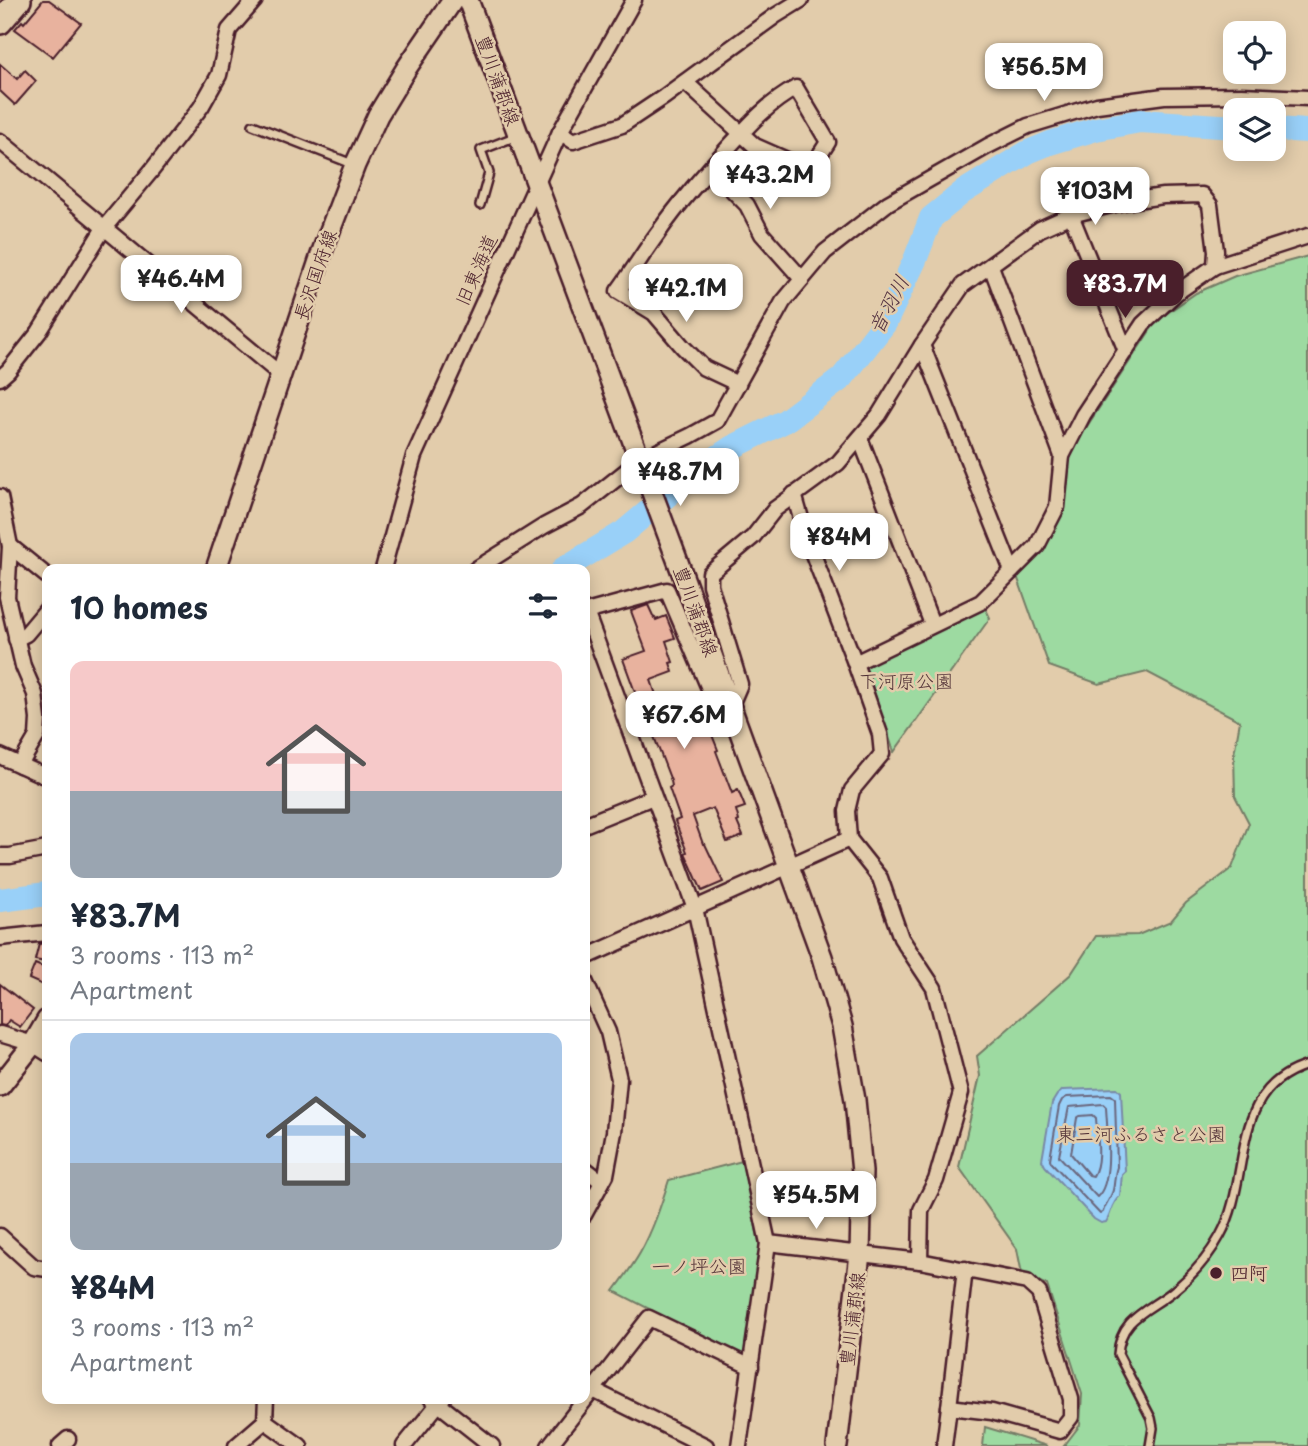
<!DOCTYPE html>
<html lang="en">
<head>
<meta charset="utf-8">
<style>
	:root { --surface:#fff; --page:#f6f6f7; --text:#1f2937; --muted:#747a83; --line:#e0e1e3; --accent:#4a1f2b }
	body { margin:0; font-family:"Playpen Sans","Klee One",sans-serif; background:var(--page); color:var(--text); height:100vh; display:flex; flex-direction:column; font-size:26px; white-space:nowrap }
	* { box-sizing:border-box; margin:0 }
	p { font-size:23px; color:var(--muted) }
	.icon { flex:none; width:38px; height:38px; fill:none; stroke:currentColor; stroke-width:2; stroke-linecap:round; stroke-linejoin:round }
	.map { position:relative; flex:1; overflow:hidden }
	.details { position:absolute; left:42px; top:564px; width:548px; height:840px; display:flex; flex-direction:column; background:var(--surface); border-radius:14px; box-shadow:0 4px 18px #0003 }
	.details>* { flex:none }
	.controls { position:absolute; left:1223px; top:21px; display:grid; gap:14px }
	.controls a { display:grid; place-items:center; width:63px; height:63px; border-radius:14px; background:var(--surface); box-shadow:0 4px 18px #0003; font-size:35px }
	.price { position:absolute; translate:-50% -60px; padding:0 16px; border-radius:14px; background:#fff; color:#222; font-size:23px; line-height:46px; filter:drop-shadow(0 2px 4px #0008) }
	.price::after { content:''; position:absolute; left:50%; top:42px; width:21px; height:16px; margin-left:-10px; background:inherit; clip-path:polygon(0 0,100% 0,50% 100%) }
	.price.on { background:var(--accent); color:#fff }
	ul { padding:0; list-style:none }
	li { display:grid; align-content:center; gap:14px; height:371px; padding:0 28px }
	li+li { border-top:2px solid var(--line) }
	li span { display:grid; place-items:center; height:217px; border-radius:14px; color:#555 }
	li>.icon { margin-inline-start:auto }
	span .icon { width:126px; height:126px; fill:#fffc; stroke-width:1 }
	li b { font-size:30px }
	h2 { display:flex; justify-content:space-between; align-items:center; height:84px; padding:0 28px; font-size:30px }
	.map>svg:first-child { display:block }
</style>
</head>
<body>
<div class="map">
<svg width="1308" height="1446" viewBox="0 0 1308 1446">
	<rect width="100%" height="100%" fill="#e2ccab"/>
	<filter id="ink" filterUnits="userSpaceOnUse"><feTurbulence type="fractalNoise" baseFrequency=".0143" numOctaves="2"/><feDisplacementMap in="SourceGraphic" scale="14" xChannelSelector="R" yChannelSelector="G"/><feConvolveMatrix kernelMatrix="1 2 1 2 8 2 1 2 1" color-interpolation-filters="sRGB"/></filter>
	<g filter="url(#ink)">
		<g fill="#9ddaa1" stroke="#747c66" stroke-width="2">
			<polygon points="1308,256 1308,1446 1064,1446 1080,1425 1082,1394 1047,1285 1022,1274 1017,1249 959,1167 980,1076 977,1056 1071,974 1096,936 1138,935 1171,921 1186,903 1232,868 1249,823 1235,796 1234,754 1240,721 1147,672 1099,684 1049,666 1017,576 1035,557 1063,511 1065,471 1076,443 1157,320 1196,293 1235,276"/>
			<polygon points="985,607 990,618 894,752 865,665"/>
			<path d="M742 1161 760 1247 745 1358 614 1291C623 1279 632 1267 640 1253 653 1230 661 1205 669 1180Z"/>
			<polygon points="985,1427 1047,1446 983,1446"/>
		</g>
		<path fill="#99d0f8" stroke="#7989a6" stroke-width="2" d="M1117 1088 1121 1092 1125 1171 1122 1174 1120 1196C1111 1203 1112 1213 1106 1222L1101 1223 1094 1219 1045 1166 1042 1160 1052 1103 1057 1095 1063 1090Z"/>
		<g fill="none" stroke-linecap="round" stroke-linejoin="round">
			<g stroke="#6a667d" stroke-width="2">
				<path d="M1111 1095 1115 1098 1117 1167C1114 1175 1115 1182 1113 1190 1111 1198 1105 1204 1103 1212L1100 1214 1051 1162 1050 1159 1059 1106 1062 1100 1067 1097Z"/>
				<path d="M1103 1104 1106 1107C1107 1130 1114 1182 1097 1197L1059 1156 1069 1107Z"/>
				<path d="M1080 1116 1093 1115 1096 1118C1097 1136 1102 1161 1093 1176L1089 1175 1071 1154 1077 1118Z"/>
			</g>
			<g stroke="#99d0f8" stroke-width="24">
				<polyline points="1274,129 1308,131"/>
				<polyline points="563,569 624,532 695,472 731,448 785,421 842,378 885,323 915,260 931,218 963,192 1028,152 1050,143 1096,129 1140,121 1236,127"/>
				<polyline points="0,900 47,894"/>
			</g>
		</g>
		<g fill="#e8b29e" stroke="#4a1f2b" stroke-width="2">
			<polygon points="43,0 49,0 81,23 53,57 15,29 22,21 24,23"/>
			<polygon points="0,64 17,79 25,70 36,81 15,105 0,91"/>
			<polygon points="648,605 654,618 655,618 656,620 666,616 675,638 666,641 673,662 670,663 673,672 651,680 664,718 694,707 700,723 706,720 718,750 716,751 732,793 738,790 745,807 736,810 739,821 737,822 743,836 727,842 713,808 693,816 703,844 705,844 723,882 702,891 686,855 685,853 687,852 675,821 680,819 669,788 672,786 671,781 648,721 646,722 623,659 646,651 631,611"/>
			<polygon points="47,943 45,962 35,960 39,944"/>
			<polygon points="35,964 47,969 47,987 29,979"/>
			<polygon points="0,984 33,1010 20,1027 9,1020 5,1026 0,1025"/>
		</g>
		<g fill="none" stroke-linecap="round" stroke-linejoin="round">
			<defs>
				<g id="service">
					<polyline points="253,125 355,165"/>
					<polyline points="480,205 489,173 481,150 517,136"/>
					<path d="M1150 1446 1153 1428 1151 1418 1118 1354C1120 1318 1148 1311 1172 1292 1192 1276 1208 1258 1220 1236 1253 1177 1227 1089 1308 1065"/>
				</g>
				<g id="minor">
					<path d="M685 82 755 146 789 161 814 164 828 142 796 88C768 103 748 126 727 149 703 176 679 203 658 233 644 252 632 272 618 291L654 313 683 347 704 368 738 384"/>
					<polyline points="560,132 573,141 622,125 664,97 775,16 801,0"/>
					<polyline points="0,141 281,375"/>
					<polyline points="711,168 747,205 762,234 802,279"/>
					<polyline points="1071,215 1126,351"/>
					<polyline points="991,266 1062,456"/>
					<polyline points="1215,266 1308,236"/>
					<polyline points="922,345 1012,571"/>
					<polyline points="0,378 8,371 39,332 104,228 152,170 201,107 219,75 229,30 255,0"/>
					<polyline points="860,438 932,624"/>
					<polyline points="794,494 806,536 855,663 880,734 882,754 852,790 847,811 849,839 880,878 901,938 934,988 961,1093 936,1180 921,1210 920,1261"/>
					<polyline points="0,497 10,546"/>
					<polyline points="383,569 414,456 560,132 634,0"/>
					<polyline points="476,569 544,526 582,506 640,460 690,436 717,421 783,302 825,252 888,203 988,146 1028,126 1097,105 1164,96 1242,95 1308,98"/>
					<polyline points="16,639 26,634 47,609"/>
					<polyline points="0,756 47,777"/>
					<polyline points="20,765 37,736 38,719 35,694 23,666 7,597 10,546 47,576"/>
					<polyline points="584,825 653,797"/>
					<polyline points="0,856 10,856 47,849"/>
					<polyline points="0,938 47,933"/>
					<polyline points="584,958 849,839"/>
					<polyline points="584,979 608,1032 619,1079 614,1132 606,1175 584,1215"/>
					<polyline points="0,1034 33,1044 47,1053"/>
					<polyline points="584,1168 602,1182"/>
					<polyline points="0,1236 34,1267 47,1269"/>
					<polyline points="768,1243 920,1261 1027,1282 1039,1293 1071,1399 1071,1417 1060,1431 992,1412 949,1407 944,1446"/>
					<polyline points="593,1390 706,1446"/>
					<polyline points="431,1398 492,1446"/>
					<polyline points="949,1407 965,1269"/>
					<polyline points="265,1421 300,1446"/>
					<polyline points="60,1446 68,1439"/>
					<polyline points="236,1446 265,1421 266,1398"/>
					<polyline points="404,1446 443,1398"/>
					<polyline points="549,1446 649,1318 751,1367"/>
					<polyline points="739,1446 768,1243 695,908 586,612 667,590 711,693 731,705 740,684 710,585 710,573 753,537 775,509 838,463 879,415 922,345 963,285 1040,229 1071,215 1123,202 1163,196 1202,195 1210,205 1216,251 1215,266 1176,293 1143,324 1083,415 1062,456 1057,507 1037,546 981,602 855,663"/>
				</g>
				<g id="secondary">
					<polyline points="468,0 678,562 822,957 842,1026 855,1100 862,1172 860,1254 837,1446"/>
					<polyline points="216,569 323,249 355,165 378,115 406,69 453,0"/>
					<polyline points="0,1086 33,1044 47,1020"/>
				</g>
				<polyline id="trunk" points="0,22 19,0"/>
			</defs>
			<use href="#service" stroke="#4a1f2b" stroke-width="12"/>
			<use href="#minor" stroke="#4a1f2b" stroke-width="19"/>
			<use href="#secondary" stroke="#4a1f2b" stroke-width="24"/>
			<use href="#trunk" stroke="#4a1f2b" stroke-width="28"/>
			<use href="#service" stroke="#e2ccab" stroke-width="7"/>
			<use href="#minor" stroke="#e2ccab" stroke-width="14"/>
			<use href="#secondary" stroke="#e2ccab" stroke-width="19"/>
			<use href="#trunk" stroke="#e2ccab" stroke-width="23"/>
		</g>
	</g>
	<circle fill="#4a1f2b" stroke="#e2ccab" stroke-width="2.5" cx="1216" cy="1273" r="7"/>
	<g text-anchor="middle" stroke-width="5" stroke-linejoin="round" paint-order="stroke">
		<g font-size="19" fill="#4a1f2b" stroke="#e2ccab">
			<text transform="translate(498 80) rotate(70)" y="7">豊川蒲郡線</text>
			<text transform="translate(476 270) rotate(-66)" y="7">旧東海道</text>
			<text transform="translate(315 275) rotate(-71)" y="7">長沢国府線</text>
			<text transform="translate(696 611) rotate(70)" y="7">豊川蒲郡線</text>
			<text transform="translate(852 1319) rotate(-83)" y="7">豊川蒲郡線</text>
		</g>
		<g font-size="19" fill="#523237" stroke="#e2ccab">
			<text x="906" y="688">下河原公園</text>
			<text x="1141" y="1141">東三河ふるさと公園</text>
			<text x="699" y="1273">一ノ坪公園</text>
		</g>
		<g font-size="19" fill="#4a1f2b" stroke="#e2ccab" text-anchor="start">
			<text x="1230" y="1280">四阿</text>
		</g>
		<g font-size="21" font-style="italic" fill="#523140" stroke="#e2ccab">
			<text transform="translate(889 305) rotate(-62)" y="7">音羽川</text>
		</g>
	</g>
</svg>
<div class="controls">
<a><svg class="icon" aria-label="locate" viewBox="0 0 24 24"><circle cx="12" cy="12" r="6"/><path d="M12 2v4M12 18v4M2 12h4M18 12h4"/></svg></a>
<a><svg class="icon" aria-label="layers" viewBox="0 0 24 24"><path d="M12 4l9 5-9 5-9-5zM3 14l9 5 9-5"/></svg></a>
</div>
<b class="price" style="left:1044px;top:103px">¥56.5M</b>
<b class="price" style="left:770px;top:211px">¥43.2M</b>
<b class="price" style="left:1095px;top:227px">¥103M</b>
<b class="price" style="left:181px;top:315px">¥46.4M</b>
<b class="price on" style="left:1125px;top:320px">¥83.7M</b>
<b class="price" style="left:686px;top:324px">¥42.1M</b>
<b class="price" style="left:680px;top:508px">¥48.7M</b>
<b class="price" style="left:839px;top:573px">¥84M</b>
<b class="price" style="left:684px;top:751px">¥67.6M</b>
<b class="price" style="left:816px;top:1231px">¥54.5M</b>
<section class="details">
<h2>10 homes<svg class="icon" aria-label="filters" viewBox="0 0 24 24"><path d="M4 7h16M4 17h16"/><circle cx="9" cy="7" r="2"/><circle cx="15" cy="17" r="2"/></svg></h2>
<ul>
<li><span style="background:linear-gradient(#f6c9c9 60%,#9aa5b1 0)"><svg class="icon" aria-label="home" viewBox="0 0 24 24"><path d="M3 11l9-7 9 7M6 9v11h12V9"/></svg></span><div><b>¥83.7M</b><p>3 rooms · 113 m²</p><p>Apartment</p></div></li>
<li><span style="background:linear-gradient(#a9c7e8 60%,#9aa5b1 0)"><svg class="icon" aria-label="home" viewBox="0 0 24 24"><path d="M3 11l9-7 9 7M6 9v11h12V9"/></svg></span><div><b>¥84M</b><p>3 rooms · 113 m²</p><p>Apartment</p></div></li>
</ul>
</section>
</div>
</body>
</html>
